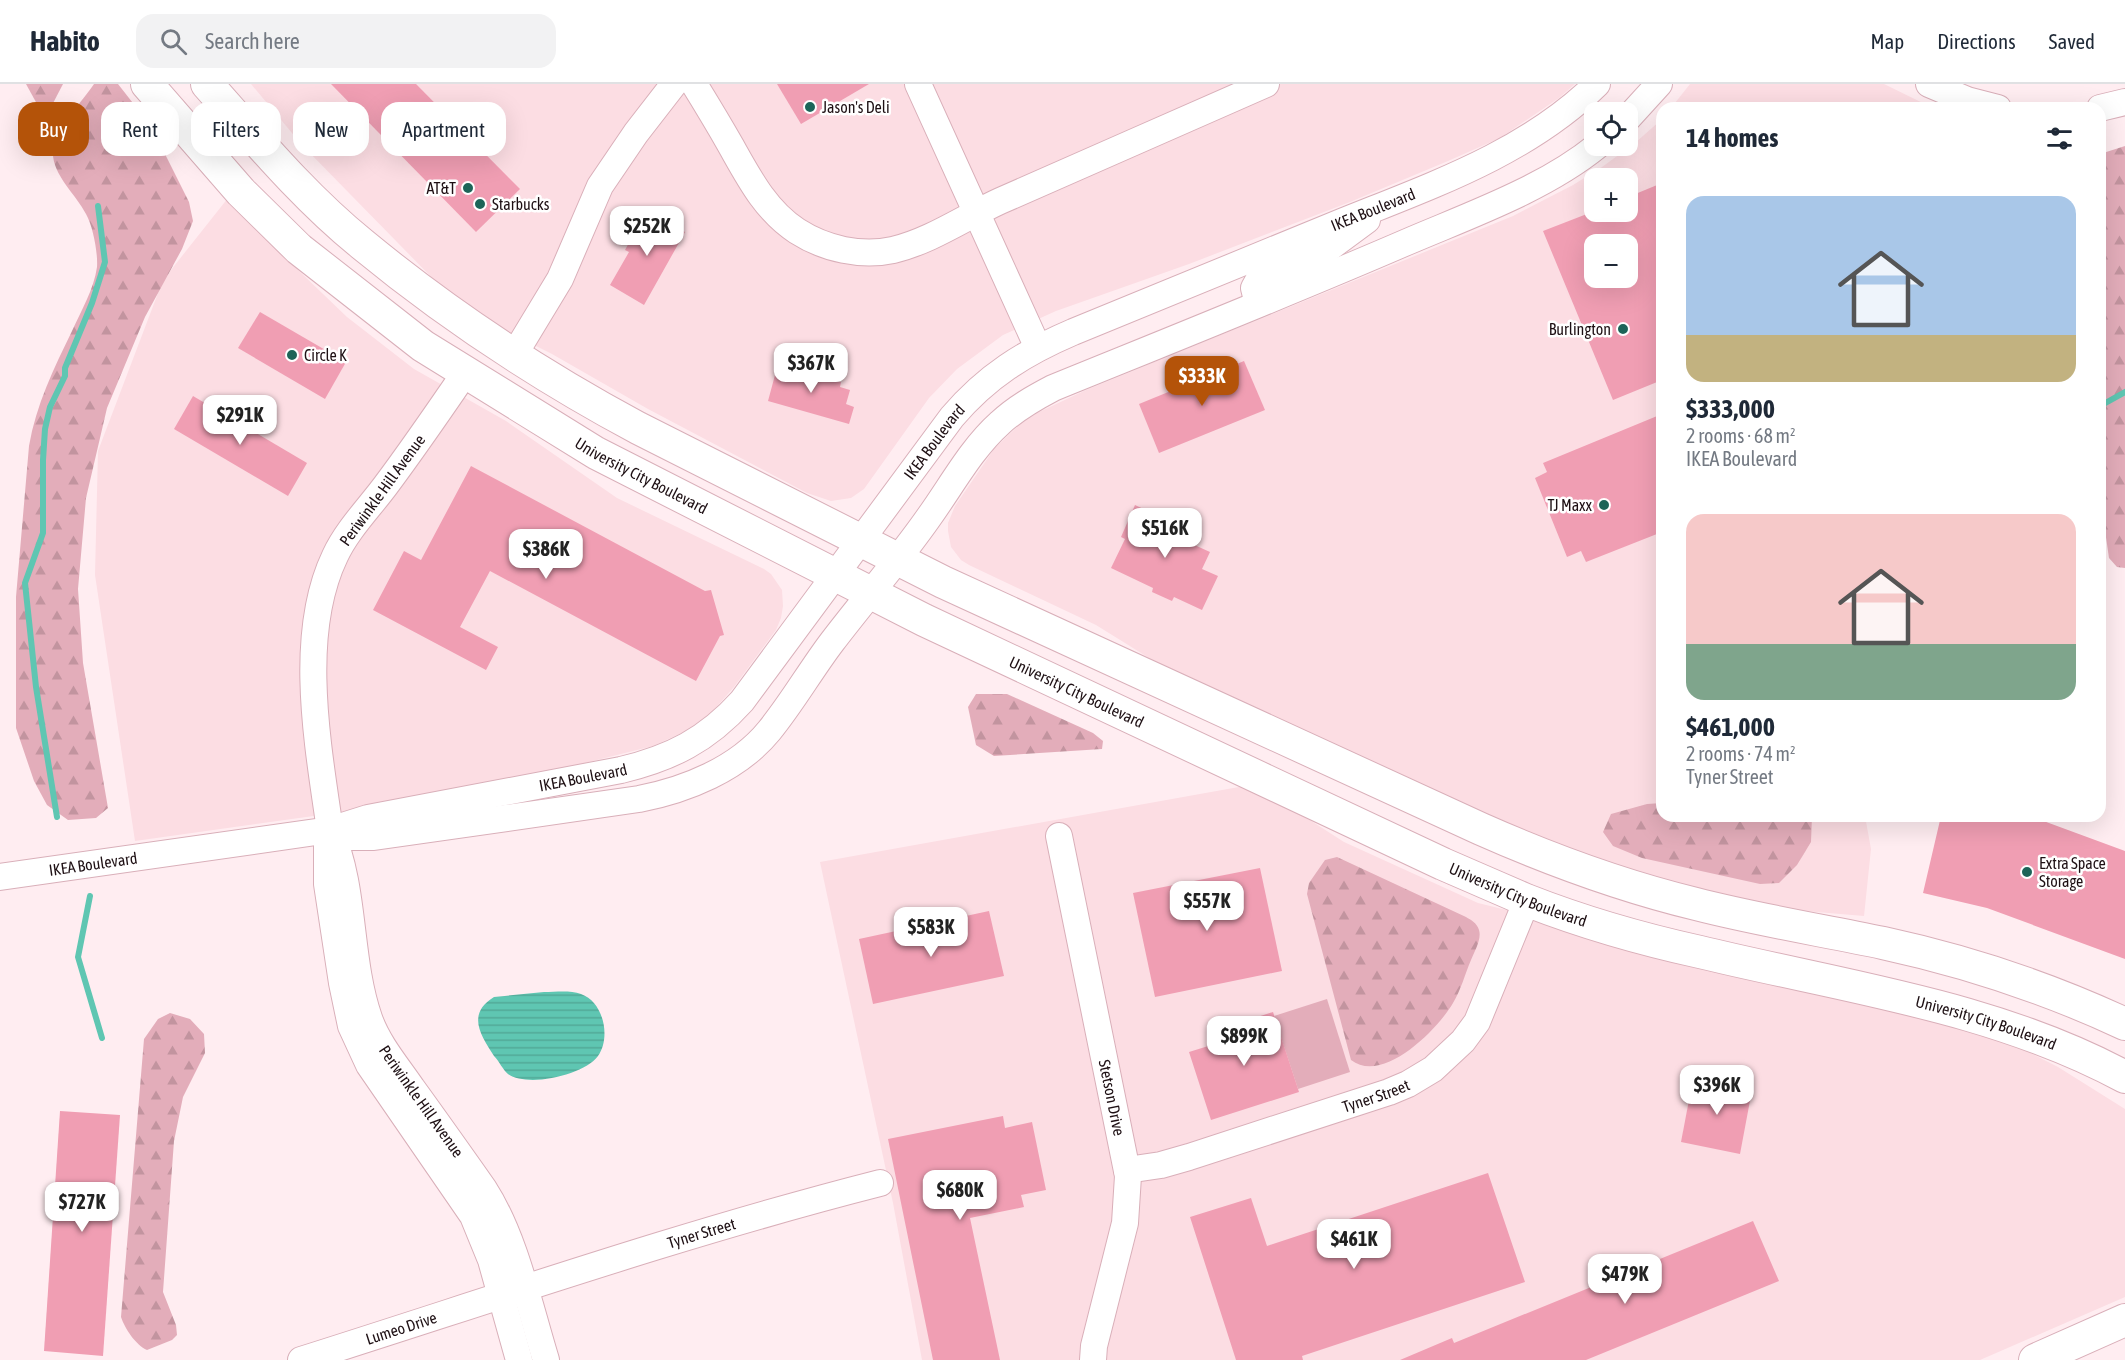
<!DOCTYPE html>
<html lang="en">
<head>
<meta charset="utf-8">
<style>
	:root { --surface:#fff; --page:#f2f2f3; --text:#1f2937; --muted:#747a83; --line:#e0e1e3; --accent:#b45309 }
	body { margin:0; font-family:"Asap Condensed",sans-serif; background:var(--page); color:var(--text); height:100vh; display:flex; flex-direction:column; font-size:22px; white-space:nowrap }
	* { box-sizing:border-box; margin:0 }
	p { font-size:20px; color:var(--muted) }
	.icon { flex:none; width:33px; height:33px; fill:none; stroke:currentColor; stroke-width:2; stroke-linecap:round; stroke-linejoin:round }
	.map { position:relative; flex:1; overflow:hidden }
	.panel { position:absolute; left:1656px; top:18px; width:450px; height:720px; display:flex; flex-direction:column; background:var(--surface); border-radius:18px; box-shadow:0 6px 24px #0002 }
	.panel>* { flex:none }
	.banner { position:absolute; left:18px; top:18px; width:570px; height:54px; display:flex; gap:12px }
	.tools { position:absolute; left:1584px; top:18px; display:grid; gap:12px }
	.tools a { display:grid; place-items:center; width:54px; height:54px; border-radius:12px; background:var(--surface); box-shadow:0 6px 24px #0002; font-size:30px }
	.price { position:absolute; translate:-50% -51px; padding:0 14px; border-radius:12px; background:#fff; color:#222; font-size:20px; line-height:39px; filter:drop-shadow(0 2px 3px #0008) }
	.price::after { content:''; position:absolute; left:50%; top:36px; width:18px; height:14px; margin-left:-9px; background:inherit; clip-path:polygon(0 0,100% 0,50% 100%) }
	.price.active { background:var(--accent); color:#fff }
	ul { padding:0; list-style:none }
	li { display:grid; align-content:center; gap:12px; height:318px; padding:0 30px }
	li span { display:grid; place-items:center; height:186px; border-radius:18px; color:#555 }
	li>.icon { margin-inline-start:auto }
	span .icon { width:108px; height:108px; fill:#fffc; stroke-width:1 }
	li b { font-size:26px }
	h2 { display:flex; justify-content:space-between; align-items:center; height:72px; padding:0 30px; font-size:26px }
	.chip { padding:0 21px; border-radius:18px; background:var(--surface); box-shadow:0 6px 24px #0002; font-size:21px; line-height:54px }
	.chip.active { background:var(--accent); color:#fff }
	header { display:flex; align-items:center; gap:36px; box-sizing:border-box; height:84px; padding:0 30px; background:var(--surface); border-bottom:2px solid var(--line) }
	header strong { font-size:28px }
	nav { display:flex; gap:33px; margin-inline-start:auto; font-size:21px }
	.search { width:420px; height:54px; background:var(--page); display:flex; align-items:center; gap:15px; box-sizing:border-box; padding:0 21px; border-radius:18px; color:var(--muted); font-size:22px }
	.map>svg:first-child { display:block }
</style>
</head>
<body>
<header>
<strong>Habito</strong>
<div class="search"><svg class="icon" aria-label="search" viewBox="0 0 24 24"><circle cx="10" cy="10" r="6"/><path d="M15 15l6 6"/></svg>Search here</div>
<nav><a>Map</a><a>Directions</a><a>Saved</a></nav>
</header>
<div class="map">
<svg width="2125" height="1276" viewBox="0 0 2125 1276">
	<defs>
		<pattern id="forest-firs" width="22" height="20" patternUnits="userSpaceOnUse" patternTransform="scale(1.5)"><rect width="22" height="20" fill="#e3adba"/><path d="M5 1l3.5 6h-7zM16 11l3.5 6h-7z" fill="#c2949f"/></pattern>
		<pattern id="water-rules" width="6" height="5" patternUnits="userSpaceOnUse" patternTransform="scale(1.5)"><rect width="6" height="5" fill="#5fc6b2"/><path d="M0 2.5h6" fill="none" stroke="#52a998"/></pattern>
	</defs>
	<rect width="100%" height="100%" fill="#ffedf1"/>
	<g fill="#fcdde3" fill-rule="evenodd">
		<polygon points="251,0 1575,0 1559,14 1500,54 1448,77 1350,118 1189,180 1056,227 1003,251 957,285 929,314 864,405 851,414 831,417 807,409 648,325 552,270 500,244 444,206 302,61"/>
		<polygon points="1690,0 1884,0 1933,24 1671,24"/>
		<path d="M1662 35V732H1865L1871 765 1864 832 1769 824 1699 808 1524 750 1170 587 1096 541 969 481 961 476 951 463 948 447V439L955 422 994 365 1020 340 1037 329 1086 306 1513 132 1573 101 1602 83 1635 59ZM1594 94H1628V128H1594ZM1594 160H1628V194H1594Z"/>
		<polygon points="228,114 298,186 347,233 414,285 506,337 617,414 764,485 771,490 782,506 783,522 781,534 776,546 734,603 712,628 688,646 653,662 569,683 364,725 135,757 95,491 98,367 163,196"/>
		<polygon points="1250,701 1274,713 1344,758 1478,819 1867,915 2021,964 2058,983 2125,1025 2125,1213 1980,1276 922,1276 893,1119 820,778"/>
	</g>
	<g fill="url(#forest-firs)">
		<polygon points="26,0 63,0 50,25 43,26 37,20"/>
		<path d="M94 0H118L136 23 157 54 189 118 193 137 182 165 145 233 107 324 86 414 78 505 83 579 108 724 96 734 68 736 47 721 34 697 16 644V513L29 362C36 321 54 284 72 247 81 227 94 205 97 183 98 169 93 142 86 130 76 110 51 90 53 66 55 47 83 16 94 0Z"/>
		<polygon points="2125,62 2125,484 2117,483 2109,474 2100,412 2100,70"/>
		<polygon points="976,610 1007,610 1093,649 1103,657 1102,665 994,672 976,661 968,623"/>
		<polygon points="1662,719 1662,732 1812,732 1811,758 1797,781 1779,799 1760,800 1642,774 1613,762 1603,748 1611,730 1647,720"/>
		<path d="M1337 773 1466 833C1471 836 1477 839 1479 846 1482 855 1474 868 1471 876 1465 890 1461 906 1453 919 1438 945 1383 1001 1351 976L1307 810 1309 799 1325 776Z"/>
		<path d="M170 929 190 935 204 950 205 969 183 1013 174 1057 163 1208 176 1241 177 1251 172 1256 147 1266C136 1261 125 1245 121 1233L144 955 158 935Z"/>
	</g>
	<polygon fill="#e3adba" points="1327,915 1350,988 1298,1005 1274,932"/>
	<path fill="url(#water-rules)" d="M544 908C556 908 570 906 581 910 604 918 611 954 598 972 584 991 528 1004 508 990 503 986 499 977 494 972 481 952 466 930 494 913Z"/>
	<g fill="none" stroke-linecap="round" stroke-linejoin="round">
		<g stroke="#5fc6b2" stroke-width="6">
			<polyline points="2100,322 2125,308"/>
			<polyline points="57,733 36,603 25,499 43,449 43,376 45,345 50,323 65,292 65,284 92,219 105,178 98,122"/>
			<polyline points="90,812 78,873 102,954"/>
		</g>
	</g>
	<g fill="#f09eb3" fill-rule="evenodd">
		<polygon points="331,0 416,0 520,105 476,148"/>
		<polygon points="777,0 869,0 801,40"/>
		<path d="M1662 99V296L1613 316 1543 147 1592 128H1628V113ZM1594 160H1628V194H1594Z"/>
		<polygon points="647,126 685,148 644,221 610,201 629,168 625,166"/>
		<polygon points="260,228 346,278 325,315 238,264"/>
		<polygon points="1244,277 1265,326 1159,369 1139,320"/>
		<polygon points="778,280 808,289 809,285 826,290 825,294 841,298 840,303 850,306 846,320 854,323 849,340 768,317"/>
		<polygon points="193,312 307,379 288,412 174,345"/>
		<polygon points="1662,330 1662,448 1586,478 1581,467 1567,473 1535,394 1547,388 1543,379"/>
		<polygon points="471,382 705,507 711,506 724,551 720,552 696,597 490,487 460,543 498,563 486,586 373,526 404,467 421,476"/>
		<polygon points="1135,421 1195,449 1190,459 1210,468 1202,485 1218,492 1202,526 1174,513 1172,517 1152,508 1153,504 1111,484 1125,455 1121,453"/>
		<polygon points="1941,732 2030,732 2125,767 2125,875 1987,824 1923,809"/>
		<polygon points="1260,784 1282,887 1155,913 1133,809"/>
		<polygon points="989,827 1004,892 873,920 859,855"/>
		<polygon points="1273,928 1299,1008 1211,1036 1189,968 1218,959 1214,947"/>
		<polygon points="1693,995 1752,1006 1740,1070 1681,1058"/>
		<polygon points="60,1027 120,1031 103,1272 44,1267"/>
		<polygon points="1003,1032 1005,1044 1032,1038 1046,1106 1021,1111 1024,1123 970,1134 1000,1276 933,1276 888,1055"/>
		<polygon points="1488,1089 1525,1198 1302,1272 1303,1276 1236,1276 1190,1133 1251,1114 1267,1162"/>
		<polygon points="1753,1137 1779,1197 1586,1276 1400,1276 1452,1254 1454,1259"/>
	</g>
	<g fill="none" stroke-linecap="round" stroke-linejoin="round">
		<defs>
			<g id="minor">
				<path d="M694 0C707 21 719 41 731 62 749 94 766 127 797 147 825 165 861 173 893 166 931 157 965 133 1000 117 1089 78 1177 39 1266 0"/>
				<polyline points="918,0 1038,264"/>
				<polyline points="1929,0 1967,16 1998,24"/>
				<polyline points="2100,24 2125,18"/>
				<polyline points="1628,34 1659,0"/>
				<polyline points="1258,220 1254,204 1259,195 1321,170 1367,136"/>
				<polyline points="514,271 560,195 600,102 636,49 674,0"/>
				<path id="s1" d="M465 289C439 327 413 365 386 401 369 424 347 446 335 472 297 551 318 662 330 746 356 805 348 873 369 934 378 960 397 982 412 1004 436 1037 460 1071 484 1105 515 1153 529 1221 546 1276"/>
				<path d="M336 748 351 753H374L639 715C686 706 738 685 769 647 792 619 810 587 832 558 864 516 899 476 929 433 952 401 971 365 1000 339 1016 324 1034 314 1053 304 1171 256 1289 209 1407 158 1470 131 1544 105 1597 62"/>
				<path id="s2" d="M1059 752 1128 1092 1125 1139 1094 1262 1093 1276"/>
				<polyline points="327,761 327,800 342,899 351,942 369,981 473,1132 491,1176 519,1276"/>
				<path id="s3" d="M0 793 330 746 368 734 621 686C671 674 707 656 742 617L952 333C987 292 1024 269 1073 248 1160 212 1247 176 1334 141 1427 103 1525 71 1597 0"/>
				<path id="s4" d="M1127 1086 1161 1081 1189 1073 1389 1008 1408 1000 1433 985 1463 957 1477 938 1527 816"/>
				<path id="s5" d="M301 1276C494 1215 684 1149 880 1099"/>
			</g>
			<g id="major">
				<path id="s6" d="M147 0 241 108 299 165 423 262 596 369 924 536 1443 780C1471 792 1498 804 1526 816 1582 838 1641 855 1700 868 1844 903 1993 922 2125 993"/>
				<path d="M207 0C256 55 304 113 362 160 447 230 541 292 638 344L943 498 1481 745C1551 776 1622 802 1696 820 1758 836 1821 846 1883 859 1966 877 2048 904 2125 940"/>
				<polyline points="2035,1276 2125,1236"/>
			</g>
		</defs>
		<use href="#minor" stroke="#d9afb9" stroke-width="28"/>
		<use href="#major" stroke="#d9afb9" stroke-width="34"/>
		<use href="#minor" stroke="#fff" stroke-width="26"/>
		<use href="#major" stroke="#fff" stroke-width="32"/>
	</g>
	<g fill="#1d6458" stroke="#fff" stroke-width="2">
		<circle cx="810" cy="23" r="6"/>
		<circle cx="468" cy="104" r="6"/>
		<circle cx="480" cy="120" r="6"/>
		<circle cx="1623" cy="245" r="6"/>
		<circle cx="292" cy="271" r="6"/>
		<circle cx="1604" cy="421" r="6"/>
		<circle cx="2027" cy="788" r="6"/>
	</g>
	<g text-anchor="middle" stroke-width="5" stroke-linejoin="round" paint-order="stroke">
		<g font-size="16" fill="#1e1014" stroke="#fff" text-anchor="start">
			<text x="822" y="29">Jason's Deli</text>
			<text x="456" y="110" text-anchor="end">AT&amp;T</text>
			<text x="492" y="126">Starbucks</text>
			<text x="1611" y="251" text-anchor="end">Burlington</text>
			<text x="304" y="277">Circle K</text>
			<text x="1592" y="427" text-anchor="end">TJ Maxx</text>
			<text x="2039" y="785">Extra Space<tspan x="2039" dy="18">Storage</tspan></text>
		</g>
		<g font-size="16" fill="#1e1014" stroke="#fff">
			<text dy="6" stroke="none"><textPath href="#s3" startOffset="1599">IKEA Boulevard</textPath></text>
			<text dy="6" stroke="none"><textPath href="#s3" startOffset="1095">IKEA Boulevard</textPath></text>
			<text dy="6" stroke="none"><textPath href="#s6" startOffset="636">University City Boulevard</textPath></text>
			<text transform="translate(382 406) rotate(-54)" y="6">Periwinkle Hill Avenue</text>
			<text dy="6" stroke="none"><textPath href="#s6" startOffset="1122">University City Boulevard</textPath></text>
			<text dy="6" stroke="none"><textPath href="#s3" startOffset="592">IKEA Boulevard</textPath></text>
			<text dy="6" stroke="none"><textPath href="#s3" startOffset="94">IKEA Boulevard</textPath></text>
			<text dy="6" stroke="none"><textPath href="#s6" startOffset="1608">University City Boulevard</textPath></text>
			<text dy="6" stroke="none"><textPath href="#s6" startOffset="2094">University City Boulevard</textPath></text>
			<text dy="6" stroke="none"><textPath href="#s4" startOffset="260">Tyner Street</textPath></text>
			<text dy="6" stroke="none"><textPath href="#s2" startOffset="267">Stetson Drive</textPath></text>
			<text dy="6" stroke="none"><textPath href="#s1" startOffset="794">Periwinkle Hill Avenue</textPath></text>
			<text dy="6" stroke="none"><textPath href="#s5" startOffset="420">Tyner Street</textPath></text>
			<text dy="6" stroke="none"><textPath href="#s5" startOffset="105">Lumeo Drive</textPath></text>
		</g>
	</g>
</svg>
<div class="tools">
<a><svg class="icon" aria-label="locate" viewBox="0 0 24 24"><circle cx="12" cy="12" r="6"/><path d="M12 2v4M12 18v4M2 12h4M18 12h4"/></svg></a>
<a>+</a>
<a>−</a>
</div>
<b class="price" style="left:647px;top:173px">$252K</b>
<b class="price" style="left:811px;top:310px">$367K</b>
<b class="price active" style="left:1202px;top:323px">$333K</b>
<b class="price" style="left:240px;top:362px">$291K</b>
<b class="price" style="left:1165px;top:475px">$516K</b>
<b class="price" style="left:546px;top:496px">$386K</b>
<b class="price" style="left:1207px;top:848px">$557K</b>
<b class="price" style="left:931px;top:874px">$583K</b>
<b class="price" style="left:1244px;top:983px">$899K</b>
<b class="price" style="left:1717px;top:1032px">$396K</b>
<b class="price" style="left:960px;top:1137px">$680K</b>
<b class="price" style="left:82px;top:1149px">$727K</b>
<b class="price" style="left:1354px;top:1186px">$461K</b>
<b class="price" style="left:1625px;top:1221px">$479K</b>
<div class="banner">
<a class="chip active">Buy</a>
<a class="chip">Rent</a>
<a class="chip">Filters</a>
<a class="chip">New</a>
<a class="chip">Apartment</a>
</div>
<section class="panel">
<h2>14 homes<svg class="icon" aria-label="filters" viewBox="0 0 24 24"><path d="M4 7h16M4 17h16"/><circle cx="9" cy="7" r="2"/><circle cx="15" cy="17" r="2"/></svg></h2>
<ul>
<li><span style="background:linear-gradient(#a9c7e8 75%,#c2b280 0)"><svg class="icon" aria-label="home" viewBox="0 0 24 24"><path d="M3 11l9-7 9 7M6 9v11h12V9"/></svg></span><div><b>$333,000</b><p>2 rooms · 68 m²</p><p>IKEA Boulevard</p></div></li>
<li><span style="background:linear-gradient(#f6c9c9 70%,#7fa58c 0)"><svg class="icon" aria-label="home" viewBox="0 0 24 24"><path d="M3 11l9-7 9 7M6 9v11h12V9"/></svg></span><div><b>$461,000</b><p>2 rooms · 74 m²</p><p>Tyner Street</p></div></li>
</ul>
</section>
</div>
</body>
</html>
